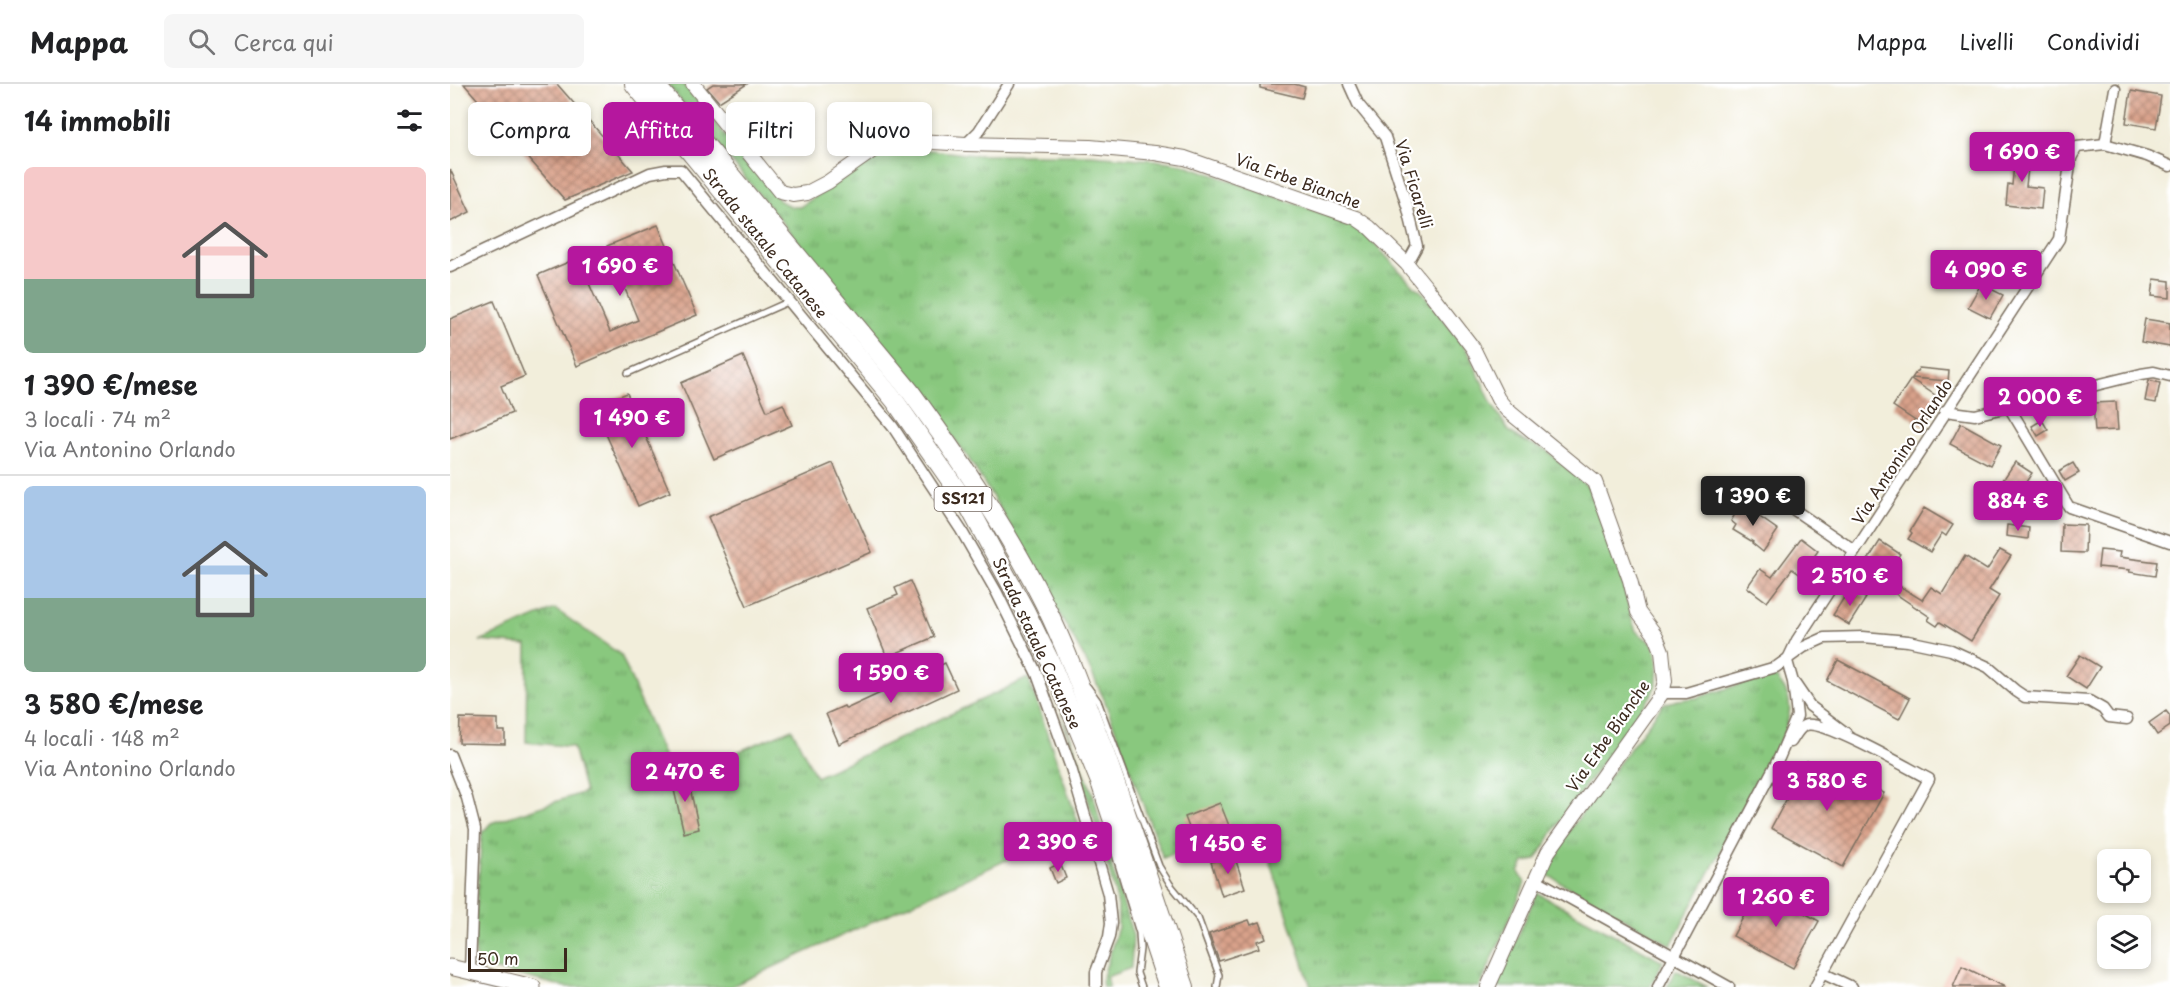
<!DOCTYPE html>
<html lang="it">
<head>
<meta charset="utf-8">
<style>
	:root { --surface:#fff; --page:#f6f6f6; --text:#202124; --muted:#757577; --line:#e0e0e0; --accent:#b5179e }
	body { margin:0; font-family:"Playpen Sans",sans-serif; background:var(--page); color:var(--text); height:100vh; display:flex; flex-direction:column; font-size:22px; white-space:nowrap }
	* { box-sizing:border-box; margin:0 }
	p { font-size:20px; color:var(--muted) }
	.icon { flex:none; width:33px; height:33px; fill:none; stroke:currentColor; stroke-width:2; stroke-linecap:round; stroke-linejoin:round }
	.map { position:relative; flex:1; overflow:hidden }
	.panel { display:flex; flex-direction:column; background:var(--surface); width:450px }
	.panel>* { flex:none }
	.banner { position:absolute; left:18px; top:18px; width:570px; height:54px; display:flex; gap:12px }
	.controls { position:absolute; left:1647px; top:765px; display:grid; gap:12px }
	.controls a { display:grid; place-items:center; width:54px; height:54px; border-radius:9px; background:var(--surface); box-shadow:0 3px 9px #0003; font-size:30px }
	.scale { position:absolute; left:18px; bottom:15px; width:99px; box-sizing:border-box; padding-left:6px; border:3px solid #3b2a1e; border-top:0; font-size:16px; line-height:21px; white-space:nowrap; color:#3b2a1e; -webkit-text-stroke:4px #fff; paint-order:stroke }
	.price { position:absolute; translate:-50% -51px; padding:0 14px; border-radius:6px; background:var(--accent); color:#fff; font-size:20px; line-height:39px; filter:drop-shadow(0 2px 3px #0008) }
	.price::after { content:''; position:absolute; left:50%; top:36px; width:18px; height:14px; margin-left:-9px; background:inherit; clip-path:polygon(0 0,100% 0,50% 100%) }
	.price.current { background:#222; color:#fff }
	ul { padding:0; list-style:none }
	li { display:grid; align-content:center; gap:12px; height:318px; padding:0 24px }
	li+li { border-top:2px solid var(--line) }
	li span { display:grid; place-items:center; height:186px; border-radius:9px; color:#555 }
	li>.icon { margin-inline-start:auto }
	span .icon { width:108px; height:108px; fill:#fffc; stroke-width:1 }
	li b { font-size:26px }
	h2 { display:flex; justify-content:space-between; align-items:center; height:72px; padding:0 24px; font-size:26px }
	.chip { padding:0 21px; border-radius:9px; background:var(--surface); box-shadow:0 3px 9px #0003; font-size:21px; line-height:54px }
	.chip.current { background:var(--accent); color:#fff }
	header { display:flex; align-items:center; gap:36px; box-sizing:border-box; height:84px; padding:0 30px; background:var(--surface); border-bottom:2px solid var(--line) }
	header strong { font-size:28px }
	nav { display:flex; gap:33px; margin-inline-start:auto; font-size:21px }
	.search { width:420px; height:54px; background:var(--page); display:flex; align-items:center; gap:15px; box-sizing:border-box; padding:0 21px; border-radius:9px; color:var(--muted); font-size:22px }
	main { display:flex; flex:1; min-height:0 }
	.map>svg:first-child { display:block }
</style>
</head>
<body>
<header>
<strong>Mappa</strong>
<div class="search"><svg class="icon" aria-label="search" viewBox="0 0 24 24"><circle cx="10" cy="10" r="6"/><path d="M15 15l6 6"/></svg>Cerca qui</div>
<nav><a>Mappa</a><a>Livelli</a><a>Condividi</a></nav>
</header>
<main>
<section class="panel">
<h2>14 immobili<svg class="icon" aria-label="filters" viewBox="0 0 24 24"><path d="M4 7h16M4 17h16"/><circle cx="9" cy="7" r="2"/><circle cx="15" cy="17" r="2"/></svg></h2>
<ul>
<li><span style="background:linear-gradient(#f6c9c9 60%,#7fa58c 0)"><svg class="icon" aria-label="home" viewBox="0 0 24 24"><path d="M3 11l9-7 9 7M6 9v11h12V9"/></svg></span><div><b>1 390 €/mese</b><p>3 locali · 74 m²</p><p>Via Antonino Orlando</p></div></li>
<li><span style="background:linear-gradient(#a9c7e8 60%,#7fa58c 0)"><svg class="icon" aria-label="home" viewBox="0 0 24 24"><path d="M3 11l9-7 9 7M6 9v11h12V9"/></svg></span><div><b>3 580 €/mese</b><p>4 locali · 148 m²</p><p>Via Antonino Orlando</p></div></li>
</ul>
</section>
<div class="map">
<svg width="1720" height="903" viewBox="0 0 1720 903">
	<defs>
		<pattern id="grass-tufts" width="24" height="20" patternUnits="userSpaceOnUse" patternTransform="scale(1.5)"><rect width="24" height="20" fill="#89c87e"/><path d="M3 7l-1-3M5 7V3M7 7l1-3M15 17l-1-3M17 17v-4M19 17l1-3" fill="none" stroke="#71a367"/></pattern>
		<pattern id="building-cross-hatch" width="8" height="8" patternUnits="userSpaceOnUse" patternTransform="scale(1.5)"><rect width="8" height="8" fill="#d9a28b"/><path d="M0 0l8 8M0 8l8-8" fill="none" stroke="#b18471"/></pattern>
	</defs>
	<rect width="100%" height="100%" fill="#fff"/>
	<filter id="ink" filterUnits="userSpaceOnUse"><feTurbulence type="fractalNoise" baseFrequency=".0167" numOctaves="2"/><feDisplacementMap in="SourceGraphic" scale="12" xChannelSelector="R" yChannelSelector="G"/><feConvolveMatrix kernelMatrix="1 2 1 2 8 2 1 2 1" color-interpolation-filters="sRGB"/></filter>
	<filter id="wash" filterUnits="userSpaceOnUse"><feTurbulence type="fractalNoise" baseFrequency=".008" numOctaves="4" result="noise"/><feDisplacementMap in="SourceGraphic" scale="24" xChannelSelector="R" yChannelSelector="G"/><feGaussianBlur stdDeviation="1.35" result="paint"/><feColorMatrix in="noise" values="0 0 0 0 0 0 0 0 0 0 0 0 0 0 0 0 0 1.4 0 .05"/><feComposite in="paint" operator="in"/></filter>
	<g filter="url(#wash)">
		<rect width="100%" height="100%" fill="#f2eedb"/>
		<polygon fill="#f6d2c4" points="1506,872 1572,903 1490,903"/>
		<g fill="url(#grass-tufts)" stroke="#62794e" stroke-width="1.5">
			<polygon points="217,0 233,0 330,117 341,123 350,123 433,68 454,63 525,71 641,71 705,76 733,80 908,142 960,198 974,210 1018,268 1043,322 1059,347 1074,357 1096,366 1138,403 1166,474 1182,536 1186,547 1204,561 1208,577 1207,598 1201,612 1110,737 1086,776 1074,778 1069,788 1075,799 1030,903 861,903 808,740 713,774 654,615 636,577 551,426 517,372 438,265"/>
			<polygon points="105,525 171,571 223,695 342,645 366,693 578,594 629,741 617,755 585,763 280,903 116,903 34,883 26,873 24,853 32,749 41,739 135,708 123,663 76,658 77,561 30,557"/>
			<path d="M1323 590C1335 604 1342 613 1339 631 1334 657 1314 687 1301 710 1275 760 1248 810 1221 861L1094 789 1110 759 1213 620 1228 616 1246 614Z"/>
			<polygon points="611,629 644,713 657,767 683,852 681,884 656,893 659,903 653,903 652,896 668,843 668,822 654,767"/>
			<polygon points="1087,809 1213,877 1200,903 1045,903"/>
			<polygon points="1226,886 1257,903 1217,903"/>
		</g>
		<g id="blocks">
			<g fill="url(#building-cross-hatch)">
				<polygon points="14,0 107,0 183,87 115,116"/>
				<polygon points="263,0 297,0 269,18 257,4"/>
				<polygon points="810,0 844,0 855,3 852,14 810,4"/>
				<polygon points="1681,7 1711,12 1706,44 1676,39"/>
				<polygon points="1560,65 1580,67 1576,102 1593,104 1591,125 1556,121 1558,100 1562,101 1564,80 1558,79"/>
				<polygon points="0,85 20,128 0,138"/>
				<polygon points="208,141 247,231 127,282 88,191 128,174 160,248 188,236 157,162"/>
				<polygon points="1704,195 1720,197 1720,214 1702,212"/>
				<polygon points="1531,200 1553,211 1540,234 1518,223"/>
				<polygon points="44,217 75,292 51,302 62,329 0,355 0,235"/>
				<polygon points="1695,235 1720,239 1720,263 1691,258"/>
				<polygon points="293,272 317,327 333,320 342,341 264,375 231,299"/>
				<polygon points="1469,284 1499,287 1498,297 1462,294"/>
				<polygon points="1461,295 1491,315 1473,342 1443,322"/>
				<polygon points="1699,296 1710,299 1706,319 1695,317"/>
				<polygon points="177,309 220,408 188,422 144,323"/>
				<polygon points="1666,318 1668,346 1645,347 1643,319"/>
				<polygon points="1592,336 1598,346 1588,352 1582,342"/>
				<polygon points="1511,339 1551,361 1540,381 1500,360"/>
				<polygon points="1565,378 1582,389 1564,416 1547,405"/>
				<polygon points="383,379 422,468 297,522 258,433"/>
				<polygon points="1623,379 1629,389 1615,397 1609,387"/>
				<polygon points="1292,418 1306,426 1304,429 1328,446 1313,468 1302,459 1303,458 1283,446 1286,441 1281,437"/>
				<polygon points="1474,424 1503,441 1496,452 1492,449 1480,468 1458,455 1462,449 1460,447"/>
				<polygon points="1612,440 1636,441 1635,469 1611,468"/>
				<polygon points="1557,441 1579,444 1578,455 1556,452"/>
				<polygon points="1351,454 1368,467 1351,491 1342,485 1317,518 1297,503 1310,485 1322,493"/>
				<polygon points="1430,457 1450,470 1430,500 1411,487"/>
				<polygon points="1550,466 1561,472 1539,506 1549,512 1521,557 1490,538 1487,542 1478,536 1480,533 1446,510 1451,503 1472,516 1481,503 1492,510 1515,472 1537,486"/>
				<polygon points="1650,466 1670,468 1669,473 1707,478 1705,492 1679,488 1680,486 1648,483"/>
				<polygon points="460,497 484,553 437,573 417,524 448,511 445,504"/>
				<polygon points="1400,504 1416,514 1399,541 1383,531"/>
				<polygon points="1630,571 1650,583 1636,605 1616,592"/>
				<polygon points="1388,576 1460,614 1449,635 1377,597"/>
				<polygon points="495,579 507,605 389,660 376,630 394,622 396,625"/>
				<polygon points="1716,627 1720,632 1720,642 1707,651 1699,639"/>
				<polygon points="10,634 48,635 48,647 55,647 55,660 9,659"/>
				<polygon points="1357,677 1379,689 1383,682 1434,709 1393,783 1321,744"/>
				<polygon points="237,690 249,745 234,749 221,693"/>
				<polygon points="770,719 780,744 758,753 756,749 743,754 735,733"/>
				<polygon points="784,771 795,804 772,812 761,778"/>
				<polygon points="610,779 616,794 606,799 600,784"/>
				<polygon points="1309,804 1369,837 1343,884 1283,852"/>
				<polygon points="799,836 801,841 810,838 816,854 807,857 809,864 769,877 759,850"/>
				<polygon points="1512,882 1555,903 1503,903"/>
			</g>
		</g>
	</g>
	<g filter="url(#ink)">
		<use href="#blocks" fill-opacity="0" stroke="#7b6f60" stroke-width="1.5"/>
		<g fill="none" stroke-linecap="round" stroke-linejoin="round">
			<defs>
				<g id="service">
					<polyline points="178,289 340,217"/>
					<polyline points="638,603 648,617 709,782 720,800 748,834 769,891 767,903"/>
					<polyline points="662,760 689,849 690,865 687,889 692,903"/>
				</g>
				<g id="minor">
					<polyline points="899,0 908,20 935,53 958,125 967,162 957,180"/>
					<polyline points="516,60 529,47 559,0"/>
					<polyline points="1655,60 1665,5"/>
					<polyline points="0,183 200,89 216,86 231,86 443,343 511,446 547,509 587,590 621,684 658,810 661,839 659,853 646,888 646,903"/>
					<polyline points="1559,323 1619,423 1720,458"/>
					<polyline points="1495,327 1525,331 1691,290 1704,288 1720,292"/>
					<polyline points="1306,400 1405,467"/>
					<polyline points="1345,600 1360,622 1396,649"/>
					<polyline points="1212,609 1236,609 1326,583 1354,563 1374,554 1413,553 1458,557 1501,566 1538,583 1566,607 1575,613 1639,617 1653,625 1659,633 1677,635"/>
					<path d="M1341 658C1345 652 1349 643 1356 641 1375 636 1458 684 1479 695L1365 903"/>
					<polyline points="0,671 17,714 25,745 20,886"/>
					<polyline points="1085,795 1279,903"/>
					<polyline points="1372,889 1402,903"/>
					<polyline points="1208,903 1329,674 1347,632 1343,598 1337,577 1347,556 1609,155 1621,74 1627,63 1655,60 1697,72 1720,82"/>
				</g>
				<polyline id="tertiary" points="243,0 330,108 343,111 357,109 378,98 432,60 453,56 516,60 640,63 705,69 735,74 906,134 919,143 957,180 979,207 1023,264 1048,315 1057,326 1145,398 1180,496 1188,528 1206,552 1212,567 1215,597 1212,609 1098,768 1038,903"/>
				<polyline id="secondary" points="0,883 83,903"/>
				<g id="primary">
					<polyline points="184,0 445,317 519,423 575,526 601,579 650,698 718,903"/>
					<path d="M205 0 460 307C509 374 557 444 594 519 614 559 630 602 646 645 678 730 706 817 735 903"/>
				</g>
			</defs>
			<use href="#service" stroke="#7b6f60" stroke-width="8"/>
			<use href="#minor" stroke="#7b6f60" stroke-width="13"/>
			<use href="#tertiary" stroke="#7b6f60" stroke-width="16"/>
			<use href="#secondary" stroke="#7b6f60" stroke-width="17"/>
			<use href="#primary" stroke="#7b6f60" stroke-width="20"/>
			<use href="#service" stroke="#fff" stroke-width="5"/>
			<use href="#minor" stroke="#fff" stroke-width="10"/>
			<use href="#tertiary" stroke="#fff" stroke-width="14"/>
			<use href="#secondary" stroke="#fff" stroke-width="15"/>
			<use href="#primary" stroke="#fff" stroke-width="18"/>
		</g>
	</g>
	<g text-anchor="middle" stroke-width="4.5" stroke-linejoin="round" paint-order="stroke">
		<rect fill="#fff" stroke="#766a62" stroke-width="1.5" x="484.5" y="403" width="57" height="24" rx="4.5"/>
		<g font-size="15" font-weight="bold" fill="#3b2a1e">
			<text x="513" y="420">SS121</text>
		</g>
		<g font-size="16" fill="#3b2a1e" stroke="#fff">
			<text transform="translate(848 97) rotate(20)" y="6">Via Erbe Bianche</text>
			<text transform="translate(964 100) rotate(73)" y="6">Via Ficarelli</text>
			<text transform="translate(315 159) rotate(51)" y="6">Strada statale Catanese</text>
			<text transform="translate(1452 368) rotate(-57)" y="6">Via Antonino Orlando</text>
			<text transform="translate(587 559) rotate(65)" y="6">Strada statale Catanese</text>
			<text transform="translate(1158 652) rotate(-55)" y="6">Via Erbe Bianche</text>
		</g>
	</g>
</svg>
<div class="controls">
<a><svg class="icon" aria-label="locate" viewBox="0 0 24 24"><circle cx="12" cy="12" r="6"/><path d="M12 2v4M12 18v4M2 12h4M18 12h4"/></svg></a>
<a><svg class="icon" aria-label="layers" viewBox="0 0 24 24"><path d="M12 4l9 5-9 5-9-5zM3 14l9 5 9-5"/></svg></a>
</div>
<div class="scale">50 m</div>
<b class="price" style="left:1572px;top:99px">1 690 €</b>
<b class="price" style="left:170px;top:213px">1 690 €</b>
<b class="price" style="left:1536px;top:217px">4 090 €</b>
<b class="price" style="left:1590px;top:344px">2 000 €</b>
<b class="price" style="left:182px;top:365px">1 490 €</b>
<b class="price current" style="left:1303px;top:443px">1 390 €</b>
<b class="price" style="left:1568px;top:448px">884 €</b>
<b class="price" style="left:1400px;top:523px">2 510 €</b>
<b class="price" style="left:441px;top:620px">1 590 €</b>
<b class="price" style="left:235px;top:719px">2 470 €</b>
<b class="price" style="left:1377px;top:728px">3 580 €</b>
<b class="price" style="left:608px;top:789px">2 390 €</b>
<b class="price" style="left:778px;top:791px">1 450 €</b>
<b class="price" style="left:1326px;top:844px">1 260 €</b>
<div class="banner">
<a class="chip">Compra</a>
<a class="chip current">Affitta</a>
<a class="chip">Filtri</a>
<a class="chip">Nuovo</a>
</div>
</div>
</main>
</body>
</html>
